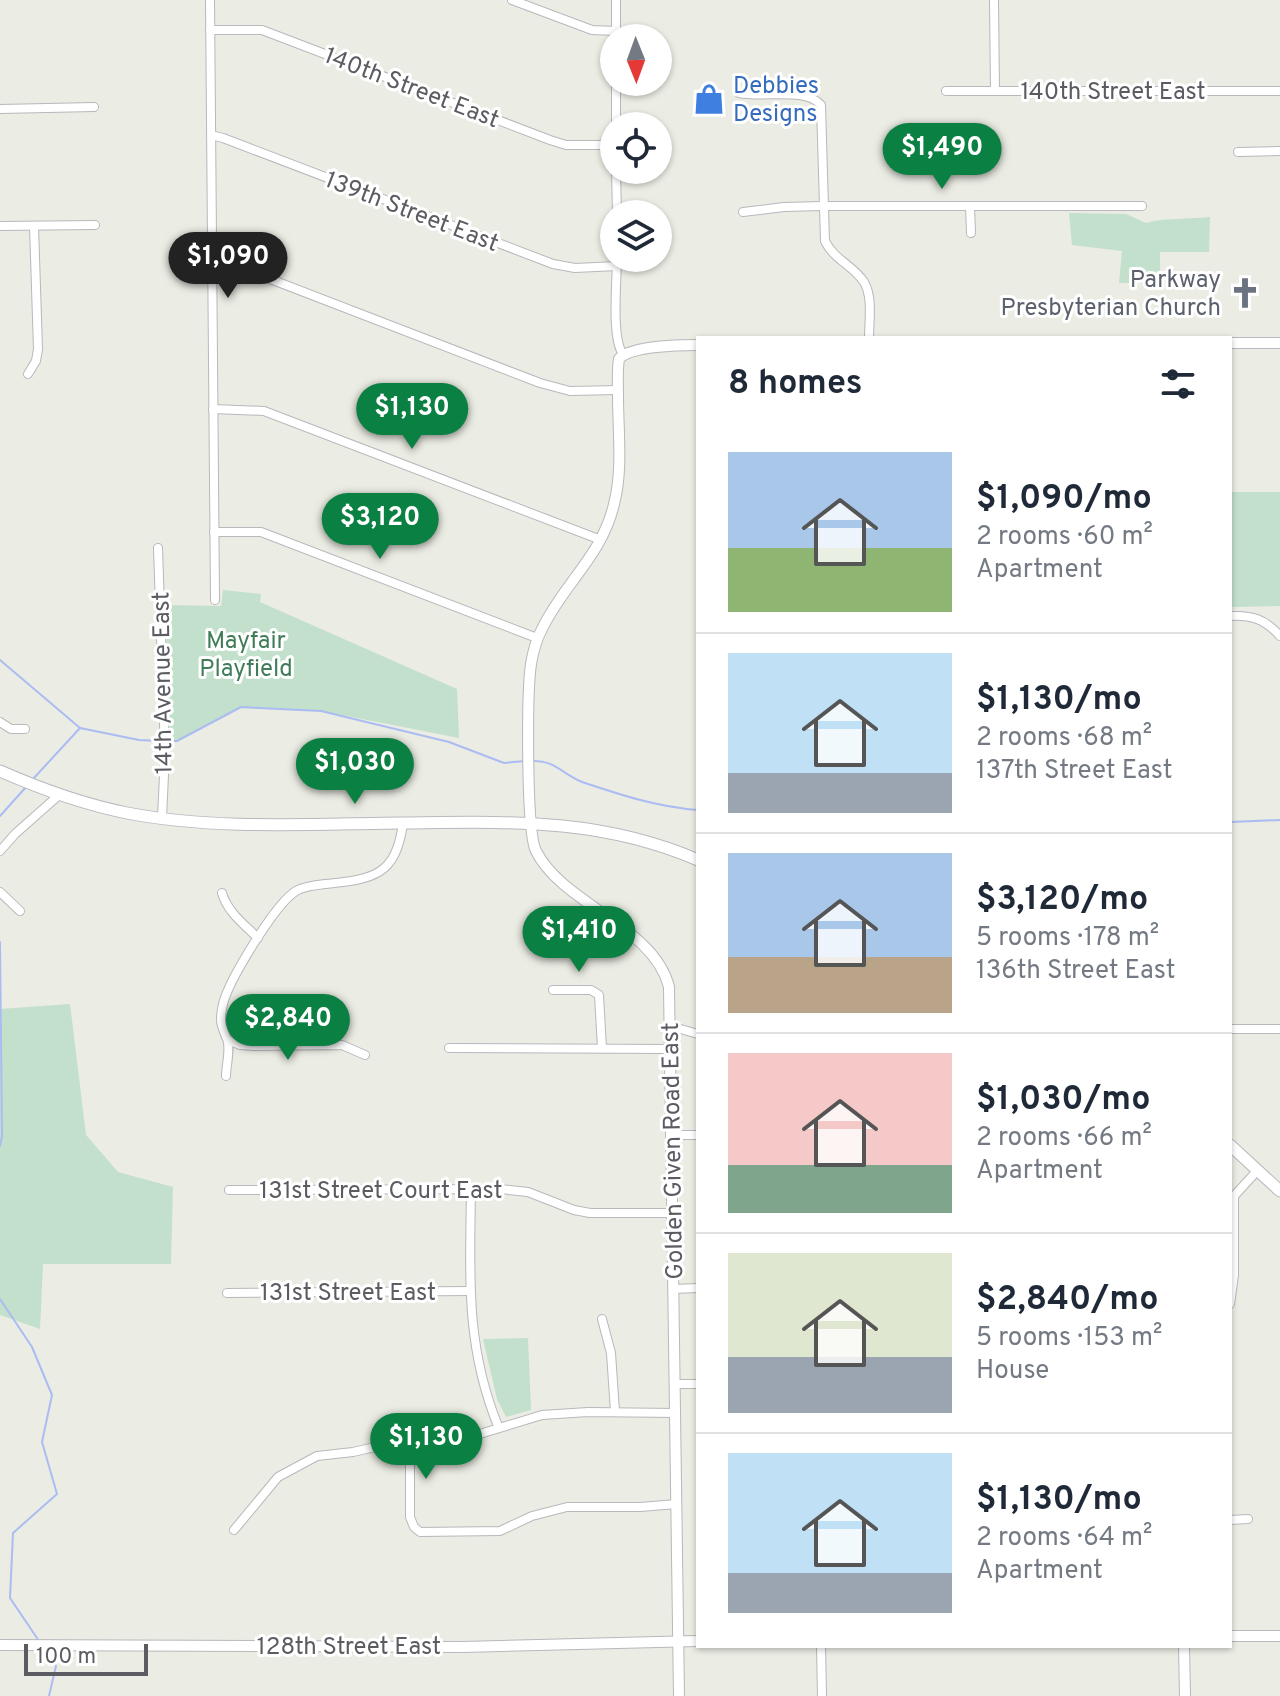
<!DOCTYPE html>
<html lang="en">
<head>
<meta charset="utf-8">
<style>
	:root { --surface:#fff; --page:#f6f6f7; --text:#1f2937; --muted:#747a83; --line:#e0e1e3; --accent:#0b8043 }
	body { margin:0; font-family:Overpass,sans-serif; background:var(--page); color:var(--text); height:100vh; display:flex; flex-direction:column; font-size:30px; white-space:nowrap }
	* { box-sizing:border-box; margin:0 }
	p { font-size:26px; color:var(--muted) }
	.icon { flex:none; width:44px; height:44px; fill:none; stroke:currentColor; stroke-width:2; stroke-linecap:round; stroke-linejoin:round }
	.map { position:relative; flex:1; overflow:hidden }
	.panel { position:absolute; left:696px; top:336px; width:536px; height:1312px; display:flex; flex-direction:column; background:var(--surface); border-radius:0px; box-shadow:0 2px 6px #0004 }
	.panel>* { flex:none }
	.needle { width:52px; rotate:179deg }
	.fabs { position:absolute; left:600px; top:24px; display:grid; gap:16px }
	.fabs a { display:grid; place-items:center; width:72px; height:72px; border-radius:50%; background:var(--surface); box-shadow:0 2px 6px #0004; font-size:40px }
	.scale { position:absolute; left:24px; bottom:20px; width:124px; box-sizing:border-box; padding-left:8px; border:4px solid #5b5c61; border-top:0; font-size:22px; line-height:28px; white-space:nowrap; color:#5b5c61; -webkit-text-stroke:6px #fff; paint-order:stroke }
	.price { position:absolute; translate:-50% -68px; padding:0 18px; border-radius:28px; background:var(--accent); color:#fff; font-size:26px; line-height:52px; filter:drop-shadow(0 2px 4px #0008) }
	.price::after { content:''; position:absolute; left:50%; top:48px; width:24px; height:18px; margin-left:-12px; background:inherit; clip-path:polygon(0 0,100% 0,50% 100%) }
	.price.on { background:#222; color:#fff }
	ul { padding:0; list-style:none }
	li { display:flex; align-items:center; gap:24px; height:200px; padding:0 32px }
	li+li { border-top:2px solid var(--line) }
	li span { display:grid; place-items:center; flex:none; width:224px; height:160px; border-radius:0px; color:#555 }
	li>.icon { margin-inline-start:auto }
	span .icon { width:96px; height:96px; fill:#fffc; stroke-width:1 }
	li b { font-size:34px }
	h2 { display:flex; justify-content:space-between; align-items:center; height:96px; padding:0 32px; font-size:34px }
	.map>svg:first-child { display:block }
</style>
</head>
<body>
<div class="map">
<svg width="1280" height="1696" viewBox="0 0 1280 1696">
	<rect width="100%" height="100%" fill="#ebece3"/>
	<g fill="#c2e0cc">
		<path d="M1069 213 1126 214 1146 223C1159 218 1193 219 1210 217L1209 252H1160V283H1119L1122 251 1072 245Z"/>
		<polygon points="1230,492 1280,492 1280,606 1230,607"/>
		<polygon points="223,590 261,594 260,602 457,689 459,738 321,711 241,708 177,741 168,741 166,605 221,606"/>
		<polygon points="70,1004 86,1135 118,1172 173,1187 171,1264 43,1264 40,1329 0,1315 0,1009"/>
		<polygon points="528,1338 531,1410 506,1417 497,1399 483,1339"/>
	</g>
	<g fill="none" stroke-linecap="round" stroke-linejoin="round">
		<g stroke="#abbcf3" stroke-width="2">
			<polyline points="0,660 80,728 139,740 161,741"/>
			<polyline points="167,741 177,741 241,707 321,711 449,742 504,763 525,761"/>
			<path d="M532 761C555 760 562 774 582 782 621 795 657 807 698 810"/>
			<polyline points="33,779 80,728"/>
			<polyline points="0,816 26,787"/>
			<polyline points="1230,822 1280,820"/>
			<polyline points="0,942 2,1136 0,1146"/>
			<polyline points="0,1299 32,1347 52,1395 42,1442 57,1494 13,1533 10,1598 39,1641"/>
			<polyline points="45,1650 56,1666 49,1696"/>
		</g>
		<defs>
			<g id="minor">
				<polyline points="210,0 215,600"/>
				<polyline points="512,0 592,30 616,31"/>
				<polyline points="616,0 616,38"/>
				<polyline points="994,0 995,91"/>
				<polyline points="210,30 262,30 550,140 566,145 614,145"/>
				<polyline points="616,82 616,126"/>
				<polyline points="946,91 1280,91"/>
				<path d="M739 93C763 98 806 87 821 105L825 241C834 260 853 265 864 282 873 297 869 321 869 338"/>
				<polyline points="0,109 94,107"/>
				<polyline points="211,135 223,138 553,264 575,268 617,266"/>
				<polyline points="1238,152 1280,151"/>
				<polyline points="616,170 617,214"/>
				<polyline points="970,207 971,233"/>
				<polyline points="743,212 784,207 822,206 1142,206"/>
				<polyline points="0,226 95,225"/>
				<path d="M617 258C617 279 611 339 623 354"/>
				<polyline points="212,260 226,262 540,383 570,391 618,390"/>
				<polyline points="28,374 36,361 38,349 34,226"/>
				<polyline points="213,409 264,411 601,540"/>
				<polyline points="214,532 261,532 537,638"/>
				<polyline points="158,548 165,753 162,818"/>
				<path d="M1230 616C1252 615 1265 619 1280 636"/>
				<polyline points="0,722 11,729 25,729"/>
				<polyline points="0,851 15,834 59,795"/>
				<polyline points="0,892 20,911"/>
				<path d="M222 893C228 913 244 924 258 938"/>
				<polyline points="553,990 591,990 599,995 602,1048"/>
				<polyline points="670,1026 698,1034"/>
				<polyline points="1230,1029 1280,1029"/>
				<polyline points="228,1040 240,1045 254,1046 342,1045 365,1055"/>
				<polyline points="449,1048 671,1049"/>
				<path d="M226 1076C226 1066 231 1048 227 1039 221 1025 219 1021 223 1004 229 980 275 904 296 891 305 886 316 885 326 884 373 879 396 876 403 823"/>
				<polyline points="672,1135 698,1135"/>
				<path d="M471 1189C470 1275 465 1345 498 1426"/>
				<polyline points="229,1190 500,1189 528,1192 574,1210 590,1213 673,1213"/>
				<polyline points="674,1289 698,1288"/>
				<polyline points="227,1293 470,1291"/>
				<polyline points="1230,1304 1234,1275 1234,1196 1257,1171"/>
				<polyline points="602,1319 611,1353 615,1412"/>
				<polyline points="676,1384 698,1384"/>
				<polyline points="410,1439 410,1517 414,1527 420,1532 500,1531 532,1516 567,1507 640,1507 677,1504"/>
				<polyline points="1230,1520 1248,1519"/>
				<polyline points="234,1530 278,1477 317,1456 353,1452 410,1439 470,1437 542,1415 588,1412 676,1413"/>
				<polyline points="821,1646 822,1696"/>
			</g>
			<g id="tertiary">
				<polyline points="1230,343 1280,343"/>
				<polyline points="1230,1636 1280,1636"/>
				<polyline points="0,1645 462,1647 698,1641"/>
				<polyline points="1184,1646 1185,1696"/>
				<path d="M679 1696 669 987C654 926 563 905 536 851 526 831 527 691 531 664 533 652 536 640 542 629 564 583 602 556 614 504 623 470 618 431 618 396 618 384 617 371 619 359 630 346 680 345 698 345"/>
			</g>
			<g id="secondary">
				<path d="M0 771C41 789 82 804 127 813 216 830 309 824 399 823 505 822 598 817 698 860"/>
				<polyline points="1230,1145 1280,1191"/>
			</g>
		</defs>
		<use href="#minor" stroke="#b8b8bd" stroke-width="10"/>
		<use href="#tertiary" stroke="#b8b8bd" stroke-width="12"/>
		<use href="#secondary" stroke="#b8b9bf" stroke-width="13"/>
		<use href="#minor" stroke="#fff" stroke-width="8"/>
		<use href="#tertiary" stroke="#fff" stroke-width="10"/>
		<use href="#secondary" stroke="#fff" stroke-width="11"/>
	</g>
	<defs>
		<symbol id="shop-bare" viewBox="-9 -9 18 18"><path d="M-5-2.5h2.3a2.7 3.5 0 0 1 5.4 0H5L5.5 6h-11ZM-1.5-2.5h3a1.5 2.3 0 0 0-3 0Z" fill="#3f7fe0" stroke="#fff" stroke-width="2.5" paint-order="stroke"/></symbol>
		<symbol id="church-bare" viewBox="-9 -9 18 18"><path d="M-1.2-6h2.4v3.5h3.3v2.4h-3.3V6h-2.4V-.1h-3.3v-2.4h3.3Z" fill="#6b7280" stroke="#fff" stroke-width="2.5" paint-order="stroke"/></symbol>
	</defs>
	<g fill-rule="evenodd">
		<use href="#shop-bare" x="687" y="77" width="44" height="44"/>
		<use href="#church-bare" x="1223" y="271" width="44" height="44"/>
	</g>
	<g text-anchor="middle" stroke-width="6" stroke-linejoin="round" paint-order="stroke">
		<g font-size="24" fill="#366cbe" stroke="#fff" text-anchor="start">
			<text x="733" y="93">Debbies<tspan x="733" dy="28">Designs</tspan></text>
		</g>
		<g font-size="24" fill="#5b5c61" stroke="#fff">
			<text transform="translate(412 87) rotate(21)" y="8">140th Street East</text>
			<text x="1113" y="99">140th Street East</text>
			<text transform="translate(412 211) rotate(21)" y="8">139th Street East</text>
			<text transform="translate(162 683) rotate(-91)" y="8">14th Avenue East</text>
			<text transform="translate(672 1151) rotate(-91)" y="8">Golden Given Road East</text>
			<text x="381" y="1198">131st Street Court East</text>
			<text x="348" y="1300">131st Street East</text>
			<text x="349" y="1654">128th Street East</text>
		</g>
		<g font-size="24" fill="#5b616d" stroke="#fff" text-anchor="end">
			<text x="1221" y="287">Parkway<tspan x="1221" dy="28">Presbyterian Church</tspan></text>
		</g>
		<g font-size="24" fill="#3f7c57" stroke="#fff">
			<text x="246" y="648">Mayfair<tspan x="246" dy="28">Playfield</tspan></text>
		</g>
	</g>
</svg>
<div class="fabs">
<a><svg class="needle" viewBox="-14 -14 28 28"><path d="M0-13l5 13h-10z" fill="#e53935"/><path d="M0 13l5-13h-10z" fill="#747a83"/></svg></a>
<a><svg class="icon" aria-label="locate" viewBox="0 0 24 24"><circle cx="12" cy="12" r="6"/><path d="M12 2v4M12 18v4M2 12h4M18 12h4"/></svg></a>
<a><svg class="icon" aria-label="layers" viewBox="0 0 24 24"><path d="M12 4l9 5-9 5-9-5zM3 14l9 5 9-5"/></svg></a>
</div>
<div class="scale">100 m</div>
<b class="price" style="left:942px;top:191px">$1,490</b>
<b class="price on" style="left:228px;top:300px">$1,090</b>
<b class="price" style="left:412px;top:451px">$1,130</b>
<b class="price" style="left:380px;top:561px">$3,120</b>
<b class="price" style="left:355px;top:806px">$1,030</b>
<b class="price" style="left:579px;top:974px">$1,410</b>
<b class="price" style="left:288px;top:1062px">$2,840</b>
<b class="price" style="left:426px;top:1481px">$1,130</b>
<section class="panel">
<h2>8 homes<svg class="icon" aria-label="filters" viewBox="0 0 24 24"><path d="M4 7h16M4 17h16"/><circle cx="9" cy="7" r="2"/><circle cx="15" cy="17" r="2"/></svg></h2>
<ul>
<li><span style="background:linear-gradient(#a9c7e8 60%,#8fb573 0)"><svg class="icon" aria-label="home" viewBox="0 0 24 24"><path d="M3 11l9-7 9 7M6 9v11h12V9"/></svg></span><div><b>$1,090/mo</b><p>2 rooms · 60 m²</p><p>Apartment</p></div></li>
<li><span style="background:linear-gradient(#bfe0f5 75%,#9aa5b1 0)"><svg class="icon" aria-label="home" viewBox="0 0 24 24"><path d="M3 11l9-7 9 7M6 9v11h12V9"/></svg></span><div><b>$1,130/mo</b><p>2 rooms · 68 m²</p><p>137th Street East</p></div></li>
<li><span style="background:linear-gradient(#a9c7e8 65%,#b9a48a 0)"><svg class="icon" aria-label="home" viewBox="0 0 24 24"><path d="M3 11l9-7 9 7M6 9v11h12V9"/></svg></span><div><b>$3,120/mo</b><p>5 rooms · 178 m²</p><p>136th Street East</p></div></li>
<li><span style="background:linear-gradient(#f6c9c9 70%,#7fa58c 0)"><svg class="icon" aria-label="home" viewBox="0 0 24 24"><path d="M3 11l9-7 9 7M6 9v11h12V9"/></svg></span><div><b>$1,030/mo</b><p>2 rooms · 66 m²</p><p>Apartment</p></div></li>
<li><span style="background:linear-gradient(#dfe7d0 65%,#9aa5b1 0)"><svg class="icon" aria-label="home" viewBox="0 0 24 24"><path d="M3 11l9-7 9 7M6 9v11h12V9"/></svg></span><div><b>$2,840/mo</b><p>5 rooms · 153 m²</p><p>House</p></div></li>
<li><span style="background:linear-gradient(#bfe0f5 75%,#9aa5b1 0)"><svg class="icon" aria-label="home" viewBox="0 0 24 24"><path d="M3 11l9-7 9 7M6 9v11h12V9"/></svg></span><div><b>$1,130/mo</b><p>2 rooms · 64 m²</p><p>Apartment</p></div></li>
</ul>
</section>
</div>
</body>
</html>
